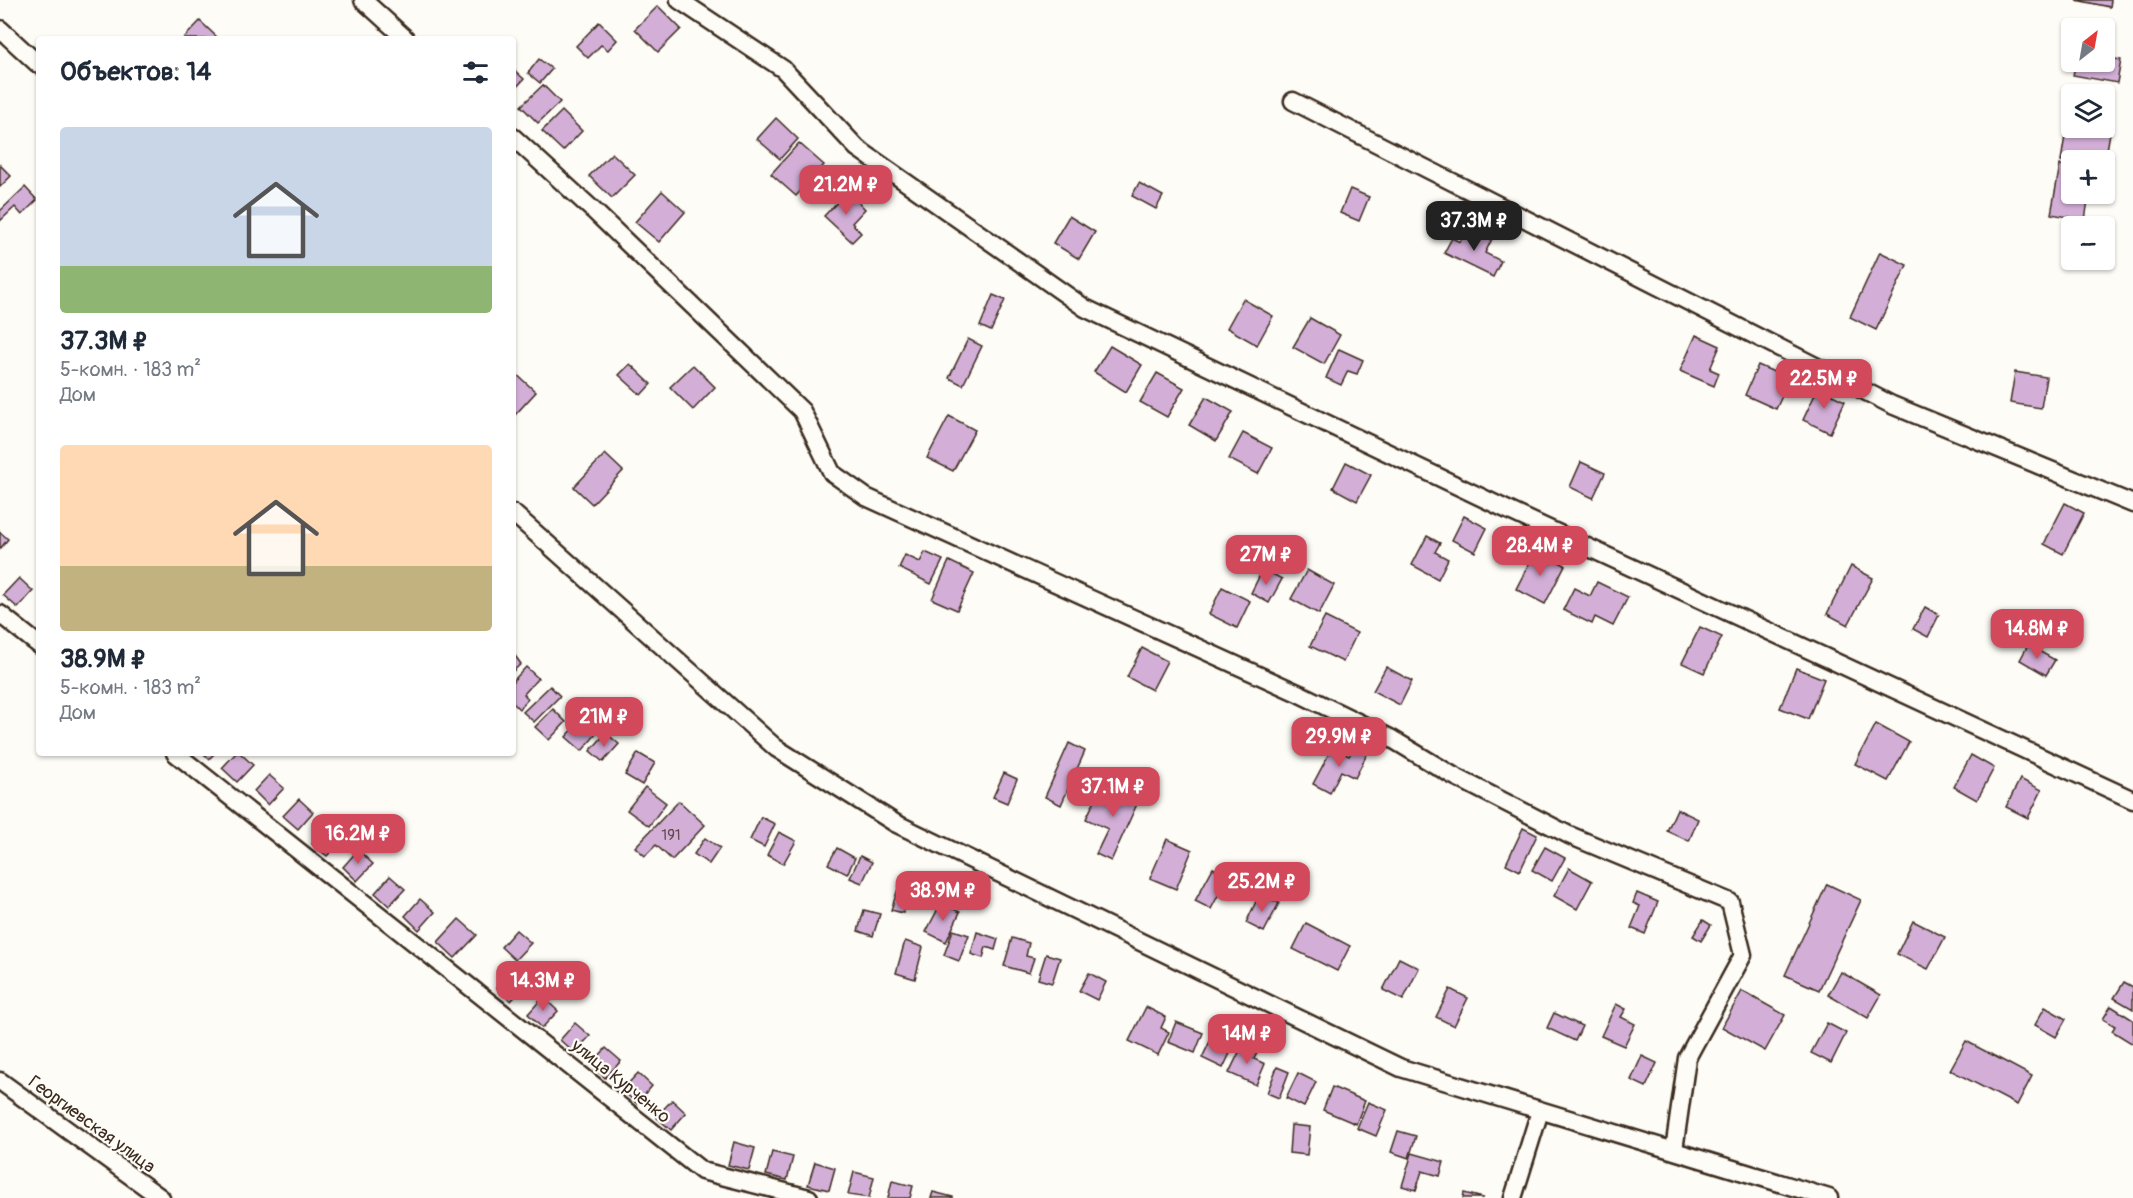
<!DOCTYPE html>
<html lang="ru">
<head>
<meta charset="utf-8">
<style>
	:root { --surface:#fff; --page:#f6f6f7; --text:#1f2937; --muted:#747a83; --accent:#d1495b }
	body { margin:0; font-family:Pangolin,sans-serif; background:var(--page); color:var(--text); height:100vh; display:flex; flex-direction:column; font-size:22px; white-space:nowrap }
	* { box-sizing:border-box; margin:0 }
	p { font-size:20px; color:var(--muted) }
	.icon { flex:none; width:33px; height:33px; fill:none; stroke:currentColor; stroke-width:2; stroke-linecap:round; stroke-linejoin:round }
	.map { position:relative; flex:1; overflow:hidden }
	.sheet { position:absolute; left:36px; top:36px; width:480px; height:720px; display:flex; flex-direction:column; background:var(--surface); border-radius:6px; box-shadow:0 2px 4px #0004 }
	.sheet>* { flex:none }
	.needle { width:39px; rotate:31deg }
	.fabs { position:absolute; left:2061px; top:18px; display:grid; gap:12px }
	.fabs a { display:grid; place-items:center; width:54px; height:54px; border-radius:6px; background:var(--surface); box-shadow:0 2px 4px #0004; font-size:30px }
	.price { position:absolute; translate:-50% -51px; padding:0 14px; border-radius:12px; background:var(--accent); color:#fff; font-size:20px; line-height:39px; filter:drop-shadow(0 2px 3px #0008) }
	.price::after { content:''; position:absolute; left:50%; top:36px; width:18px; height:14px; margin-left:-9px; background:inherit; clip-path:polygon(0 0,100% 0,50% 100%) }
	.price.active { background:#222; color:#fff }
	ul { padding:0; list-style:none }
	li { display:grid; align-content:center; gap:12px; height:318px; padding:0 24px }
	li span { display:grid; place-items:center; height:186px; border-radius:6px; color:#555 }
	li>.icon { margin-inline-start:auto }
	span .icon { width:108px; height:108px; fill:#fffc; stroke-width:1 }
	li b { font-size:26px }
	h2 { display:flex; justify-content:space-between; align-items:center; height:72px; padding:0 24px; font-size:26px }
	.map>svg:first-child { display:block }
</style>
</head>
<body>
<div class="map">
<svg width="2133" height="1198" viewBox="0 0 2133 1198">
	<rect width="100%" height="100%" fill="#fdfcf7"/>
	<filter id="ink" filterUnits="userSpaceOnUse"><feTurbulence type="fractalNoise" baseFrequency=".0167" numOctaves="2"/><feDisplacementMap in="SourceGraphic" scale="12" xChannelSelector="R" yChannelSelector="G"/><feConvolveMatrix kernelMatrix="1 2 1 2 8 2 1 2 1" color-interpolation-filters="sRGB"/></filter>
	<g filter="url(#ink)">
		<g fill="#d3afd8" stroke="#3b2a1e" stroke-width="1.5">
			<polygon points="2076,0 2111,0 2110,7"/>
			<polygon points="658,6 681,29 658,52 635,29"/>
			<polygon points="200,21 219,39 183,39"/>
			<polygon points="599,22 617,40 608,50 601,45 588,58 576,46"/>
			<polygon points="2104,57 2121,60 2117,83 2073,75 2076,62 2104,62"/>
			<polygon points="539,59 552,69 540,83 528,73"/>
			<polygon points="513,69 524,79 513,91"/>
			<polygon points="543,85 560,102 538,123 521,106"/>
			<polygon points="562,111 582,131 563,151 542,131"/>
			<polygon points="2069,111 2072,112 2072,128 2099,128 2099,131 2110,133 2104,168 2104,160 2072,160 2072,163 2061,161"/>
			<polygon points="776,118 798,139 780,159 757,139"/>
			<polygon points="799,143 824,165 796,196 771,174"/>
			<polygon points="612,153 635,175 612,198 589,176"/>
			<polygon points="0,165 11,176 0,187"/>
			<polygon points="2060,165 2072,167 2072,194 2089,194 2085,220 2051,214"/>
			<polygon points="1139,183 1163,196 1156,209 1132,196"/>
			<polygon points="25,187 37,200 22,215 15,207 0,221 0,211"/>
			<polygon points="1350,189 1369,197 1359,221 1340,213"/>
			<polygon points="662,191 685,212 659,242 635,222"/>
			<polygon points="848,191 865,209 852,223 861,233 852,242 824,216"/>
			<polygon points="1069,216 1095,232 1079,259 1053,243"/>
			<polygon points="1468,227 1492,239 1485,253 1501,261 1493,277 1444,253 1452,238 1460,242"/>
			<polygon points="1880,252 1907,265 1876,330 1850,317"/>
			<polygon points="993,295 1005,300 991,331 980,326"/>
			<polygon points="1243,299 1273,316 1257,345 1227,328"/>
			<polygon points="1310,318 1340,335 1324,364 1293,347"/>
			<polygon points="1696,335 1720,346 1710,369 1719,373 1714,386 1680,371"/>
			<polygon points="968,339 982,346 963,385 949,378"/>
			<polygon points="1110,346 1142,365 1126,392 1094,372"/>
			<polygon points="1339,349 1363,360 1357,374 1348,371 1341,385 1326,378"/>
			<polygon points="630,364 651,384 641,395 619,375"/>
			<polygon points="693,365 715,387 693,410 670,387"/>
			<polygon points="1758,365 1790,379 1776,409 1745,395"/>
			<polygon points="514,372 536,392 513,417 513,373"/>
			<polygon points="2015,372 2046,377 2041,408 2010,403"/>
			<polygon points="1157,373 1184,388 1167,417 1140,402"/>
			<polygon points="1818,388 1845,401 1830,433 1803,420"/>
			<polygon points="1206,397 1233,412 1216,441 1189,425"/>
			<polygon points="949,416 975,430 953,471 927,458"/>
			<polygon points="1243,433 1272,448 1258,474 1229,459"/>
			<polygon points="605,454 623,471 592,504 574,487"/>
			<polygon points="1346,462 1371,475 1357,501 1333,488"/>
			<polygon points="1581,462 1605,473 1593,498 1570,487"/>
			<polygon points="2065,503 2084,513 2063,554 2044,544"/>
			<polygon points="1464,516 1487,528 1475,552 1452,540"/>
			<polygon points="0,532 8,539 0,549"/>
			<polygon points="1427,536 1440,543 1435,552 1448,559 1438,579 1412,565"/>
			<polygon points="1536,550 1565,565 1545,604 1516,589"/>
			<polygon points="925,552 943,560 931,584 899,568 905,555 920,562"/>
			<polygon points="949,561 974,573 957,610 932,599"/>
			<polygon points="1851,566 1873,578 1848,625 1827,614"/>
			<polygon points="1263,569 1282,579 1269,603 1251,593"/>
			<polygon points="1307,570 1334,585 1319,614 1291,599"/>
			<polygon points="19,578 33,591 18,608 3,595"/>
			<polygon points="1597,582 1628,597 1613,626 1595,617 1592,624 1563,610 1574,588 1590,596"/>
			<polygon points="1222,587 1250,601 1237,628 1209,614"/>
			<polygon points="1925,607 1939,615 1928,637 1913,629"/>
			<polygon points="1325,617 1357,633 1343,662 1310,646"/>
			<polygon points="1700,627 1722,637 1704,673 1682,663"/>
			<polygon points="2028,645 2055,660 2046,675 2020,660"/>
			<polygon points="1142,648 1167,661 1152,690 1127,677"/>
			<polygon points="513,653 521,664 513,671"/>
			<polygon points="526,667 538,678 524,694 528,699 519,709 513,703 513,681"/>
			<polygon points="1386,667 1412,681 1400,705 1373,691"/>
			<polygon points="1796,668 1824,679 1808,719 1780,708"/>
			<polygon points="550,686 560,696 534,722 523,712"/>
			<polygon points="553,709 566,722 549,740 535,727"/>
			<polygon points="591,719 602,727 582,751 566,737 574,728 579,733"/>
			<polygon points="1876,724 1909,742 1888,781 1855,764"/>
			<polygon points="606,733 619,744 603,762 590,751"/>
			<polygon points="1069,743 1085,751 1061,805 1045,797"/>
			<polygon points="1354,747 1367,754 1355,778 1341,771 1330,793 1313,784 1332,748 1349,756"/>
			<polygon points="203,753 215,753 209,759"/>
			<polygon points="236,753 240,753 253,765 237,782 222,768"/>
			<polygon points="638,753 655,763 642,785 625,775"/>
			<polygon points="1971,755 1994,768 1977,800 1954,787"/>
			<polygon points="1004,773 1017,779 1007,803 993,797"/>
			<polygon points="269,775 284,788 268,805 254,791"/>
			<polygon points="2020,779 2042,790 2028,818 2006,807"/>
			<polygon points="1129,785 1143,791 1111,861 1096,854 1108,829 1086,819 1100,789 1123,799"/>
			<polygon points="645,787 666,803 649,826 627,810"/>
			<polygon points="299,799 313,812 298,829 283,816"/>
			<polygon points="679,801 705,825 672,860 656,845 645,856 635,847"/>
			<polygon points="1677,809 1698,819 1689,841 1667,831"/>
			<polygon points="761,817 775,824 764,847 750,840"/>
			<polygon points="328,826 342,840 327,856 312,844"/>
			<polygon points="1523,828 1537,835 1520,871 1506,864"/>
			<polygon points="779,832 796,841 783,864 767,855"/>
			<polygon points="705,838 720,848 709,864 694,854"/>
			<polygon points="1167,839 1192,850 1176,889 1150,878"/>
			<polygon points="1545,847 1565,858 1552,881 1532,870"/>
			<polygon points="837,848 855,858 847,874 828,864"/>
			<polygon points="358,850 373,864 357,881 343,867"/>
			<polygon points="860,856 872,862 862,883 850,878"/>
			<polygon points="1213,868 1241,883 1232,899 1220,892 1211,909 1195,901"/>
			<polygon points="1569,868 1592,881 1577,909 1554,896"/>
			<polygon points="390,876 405,889 389,906 375,893"/>
			<polygon points="901,880 912,883 903,913 891,910"/>
			<polygon points="1827,884 1861,900 1819,990 1785,975"/>
			<polygon points="1260,893 1279,903 1264,932 1246,923"/>
			<polygon points="1637,893 1658,902 1645,934 1631,928 1640,906 1633,903"/>
			<polygon points="420,899 435,912 419,930 405,916"/>
			<polygon points="941,903 960,912 946,942 926,932"/>
			<polygon points="864,910 880,914 873,936 858,931"/>
			<polygon points="459,919 477,935 455,958 438,942"/>
			<polygon points="1703,920 1711,925 1701,941 1693,936"/>
			<polygon points="1913,921 1945,937 1928,969 1897,954"/>
			<polygon points="1306,923 1350,946 1337,971 1293,949"/>
			<polygon points="516,930 531,943 515,960 501,947"/>
			<polygon points="953,930 969,935 959,961 944,955"/>
			<polygon points="977,932 998,939 995,950 986,947 983,958 971,954"/>
			<polygon points="1012,938 1029,943 1026,956 1034,958 1029,973 1004,966"/>
			<polygon points="905,941 923,947 915,979 896,973"/>
			<polygon points="1046,954 1060,958 1052,983 1038,979"/>
			<polygon points="1399,958 1419,968 1403,1000 1383,990"/>
			<polygon points="512,971 527,984 511,1001 497,988"/>
			<polygon points="1841,972 1881,995 1868,1018 1828,995"/>
			<polygon points="1089,973 1106,982 1097,1000 1079,991"/>
			<polygon points="2124,982 2133,987 2133,1009 2114,998"/>
			<polygon points="1450,989 1468,998 1454,1026 1436,1017"/>
			<polygon points="1742,991 1785,1015 1765,1051 1722,1027"/>
			<polygon points="543,997 558,1011 542,1028 528,1014"/>
			<polygon points="1616,1004 1626,1009 1621,1017 1635,1024 1624,1046 1601,1036"/>
			<polygon points="2111,1006 2133,1020 2133,1044 2112,1031 2115,1026 2103,1019"/>
			<polygon points="1146,1007 1166,1017 1161,1028 1169,1032 1158,1055 1129,1041"/>
			<polygon points="2045,1007 2066,1019 2056,1037 2035,1025"/>
			<polygon points="1554,1013 1582,1026 1575,1041 1547,1028"/>
			<polygon points="1176,1022 1203,1033 1195,1053 1168,1042"/>
			<polygon points="575,1023 590,1036 574,1053 560,1040"/>
			<polygon points="1827,1023 1846,1033 1831,1063 1811,1053"/>
			<polygon points="1212,1037 1233,1047 1223,1068 1202,1058"/>
			<polygon points="1966,1041 2032,1076 2017,1105 1950,1070"/>
			<polygon points="1243,1044 1258,1051 1254,1059 1265,1064 1256,1085 1229,1073"/>
			<polygon points="606,1048 621,1061 605,1078 591,1065"/>
			<polygon points="1642,1056 1657,1063 1646,1087 1631,1080"/>
			<polygon points="1277,1067 1289,1072 1279,1098 1267,1093"/>
			<polygon points="638,1073 652,1086 637,1104 622,1090"/>
			<polygon points="1298,1073 1316,1082 1304,1107 1286,1098"/>
			<polygon points="1332,1087 1365,1101 1356,1124 1323,1110"/>
			<polygon points="672,1100 686,1113 671,1130 656,1117"/>
			<polygon points="1368,1102 1387,1110 1376,1136 1357,1128"/>
			<polygon points="1291,1125 1310,1127 1307,1155 1289,1153"/>
			<polygon points="1398,1131 1416,1136 1409,1158 1391,1152"/>
			<polygon points="734,1142 755,1148 749,1170 728,1165"/>
			<polygon points="772,1152 793,1157 787,1180 766,1175"/>
			<polygon points="1412,1153 1444,1162 1440,1176 1422,1171 1416,1190 1402,1186"/>
			<polygon points="815,1162 835,1168 829,1190 808,1185"/>
			<polygon points="854,1172 874,1177 869,1198 848,1195"/>
			<polygon points="892,1181 913,1186 910,1198 888,1198"/>
			<polygon points="933,1192 953,1197 953,1198 931,1198"/>
			<polygon points="1464,1193 1483,1198 1463,1198"/>
		</g>
		<g fill="none" stroke-linecap="round" stroke-linejoin="round">
			<defs>
				<g id="minor">
					<polyline points="363,0 406,39"/>
					<polyline points="679,0 783,69 857,148 1085,308 1512,512 2133,800"/>
					<polyline points="0,29 39,65"/>
					<polyline points="1293,101 1892,405 2133,504"/>
					<polyline points="513,137 593,210 802,411 832,473 866,497 1300,694 1392,739 1452,775 1569,835 1730,902 1743,955 1687,1058 1674,1150"/>
					<polyline points="513,513 776,748 895,823 1401,1068 1829,1198"/>
					<polyline points="0,614 39,645"/>
					<polyline points="175,753 702,1171 809,1198"/>
					<polyline points="0,1081 161,1198"/>
					<polyline points="1513,1198 1540,1111"/>
				</g>
			</defs>
			<use href="#minor" stroke="#3b2a1e" stroke-width="21"/>
			<use href="#minor" stroke="#fdfcf7" stroke-width="16"/>
		</g>
	</g>
	<g text-anchor="middle" stroke-width="4.5" stroke-linejoin="round" paint-order="stroke">
		<g font-size="15" fill="#614b4c">
			<text x="671" y="840">191</text>
		</g>
		<g font-size="18" fill="#3b2a1e" stroke="#fdfcf7">
			<text transform="translate(621 1081) rotate(39)" y="6">улица Курченко</text>
			<text transform="translate(92 1124) rotate(36)" y="6">Георгиевская улица</text>
		</g>
	</g>
</svg>
<div class="fabs">
<a><svg class="needle" viewBox="-14 -14 28 28"><path d="M0-13l5 13h-10z" fill="#e53935"/><path d="M0 13l5-13h-10z" fill="#747a83"/></svg></a>
<a><svg class="icon" aria-label="layers" viewBox="0 0 24 24"><path d="M12 4l9 5-9 5-9-5zM3 14l9 5 9-5"/></svg></a>
<a>+</a>
<a>−</a>
</div>
<b class="price" style="left:846px;top:216px">21.2M ₽</b>
<b class="price active" style="left:1474px;top:252px">37.3M ₽</b>
<b class="price" style="left:1824px;top:410px">22.5M ₽</b>
<b class="price" style="left:1540px;top:577px">28.4M ₽</b>
<b class="price" style="left:1266px;top:586px">27M ₽</b>
<b class="price" style="left:2037px;top:660px">14.8M ₽</b>
<b class="price" style="left:604px;top:748px">21M ₽</b>
<b class="price" style="left:1339px;top:768px">29.9M ₽</b>
<b class="price" style="left:1113px;top:818px">37.1M ₽</b>
<b class="price" style="left:358px;top:865px">16.2M ₽</b>
<b class="price" style="left:1262px;top:913px">25.2M ₽</b>
<b class="price" style="left:943px;top:922px">38.9M ₽</b>
<b class="price" style="left:543px;top:1012px">14.3M ₽</b>
<b class="price" style="left:1247px;top:1065px">14M ₽</b>
<section class="sheet">
<h2>Объектов: 14<svg class="icon" aria-label="filters" viewBox="0 0 24 24"><path d="M4 7h16M4 17h16"/><circle cx="9" cy="7" r="2"/><circle cx="15" cy="17" r="2"/></svg></h2>
<ul>
<li><span style="background:linear-gradient(#c9d6e8 75%,#8fb573 0)"><svg class="icon" aria-label="home" viewBox="0 0 24 24"><path d="M3 11l9-7 9 7M6 9v11h12V9"/></svg></span><div><b>37.3M ₽</b><p>5-комн. · 183 m²</p><p>Дом</p></div></li>
<li><span style="background:linear-gradient(#ffd9b3 65%,#c2b280 0)"><svg class="icon" aria-label="home" viewBox="0 0 24 24"><path d="M3 11l9-7 9 7M6 9v11h12V9"/></svg></span><div><b>38.9M ₽</b><p>5-комн. · 183 m²</p><p>Дом</p></div></li>
</ul>
</section>
</div>
</body>
</html>
